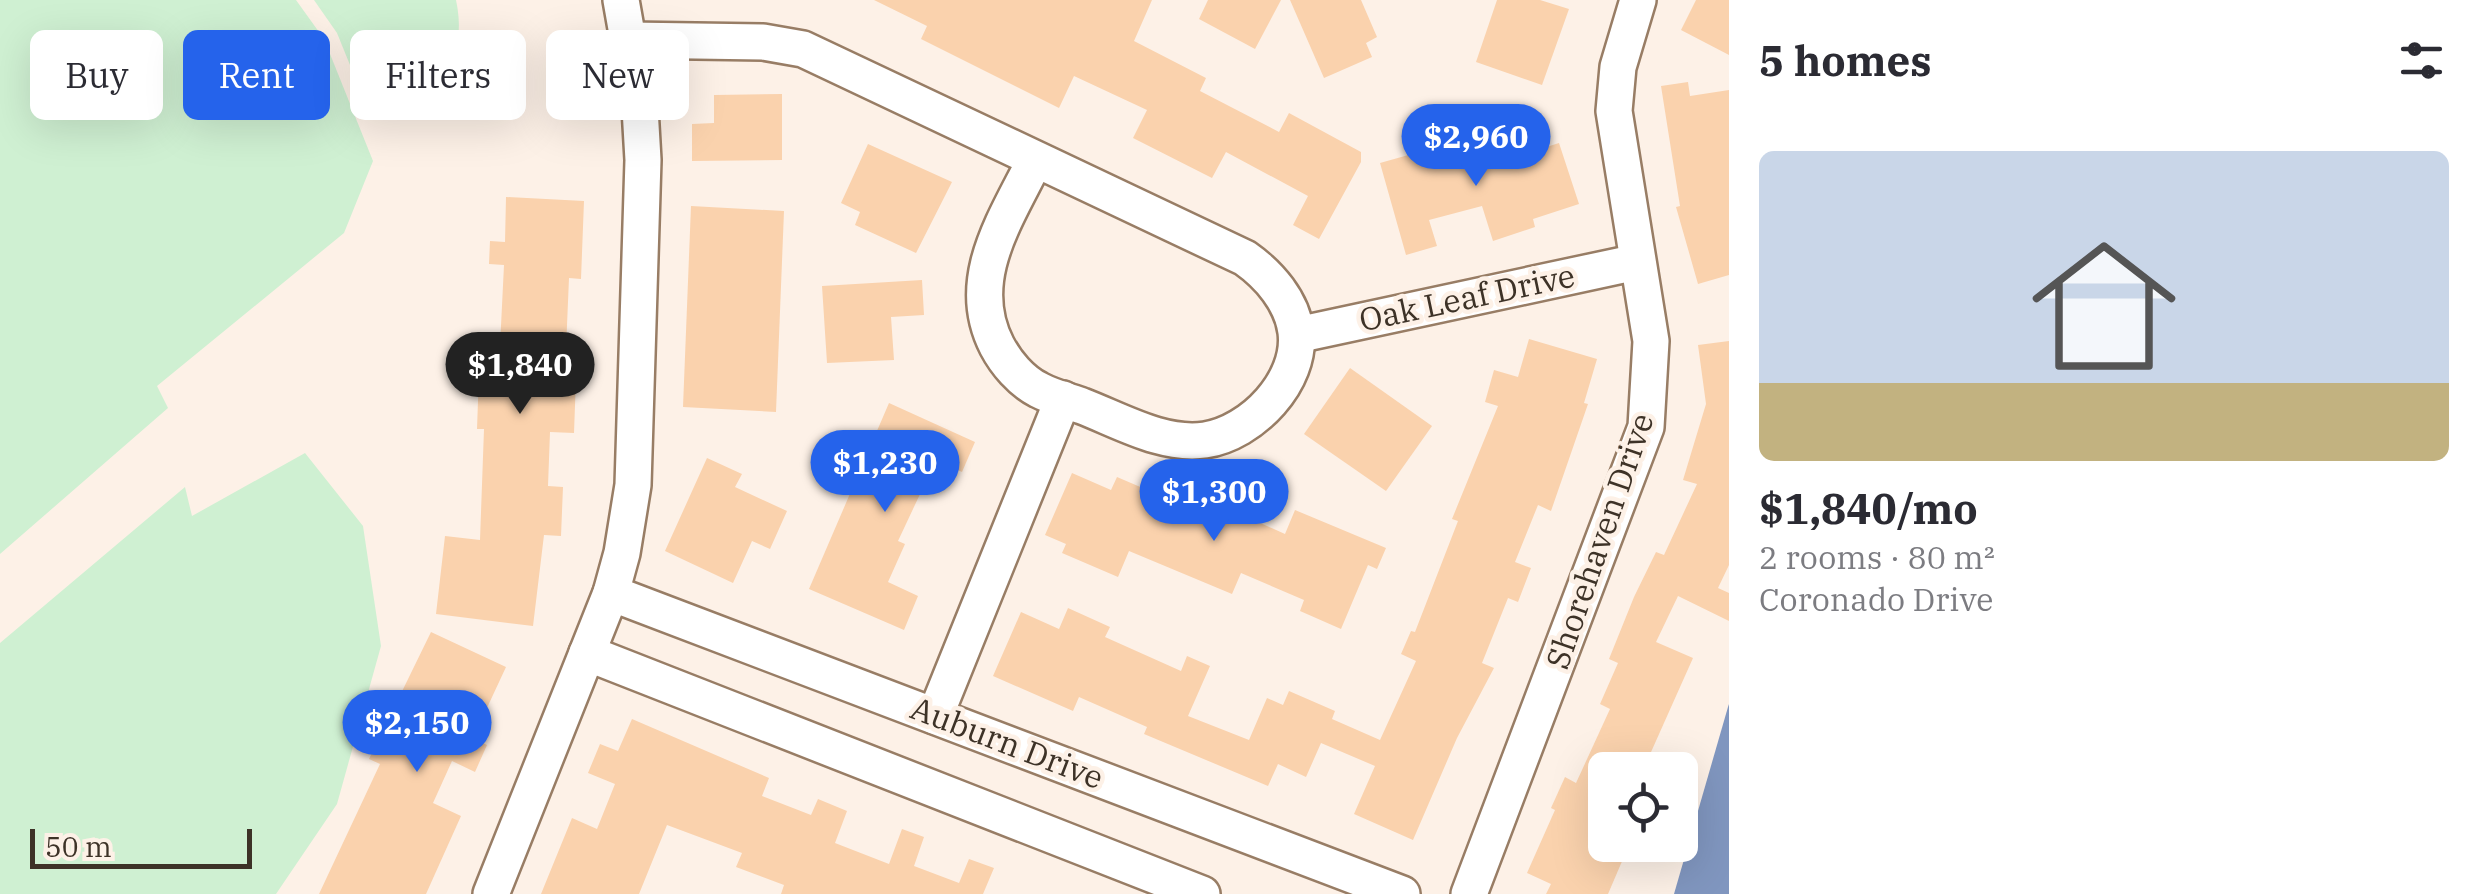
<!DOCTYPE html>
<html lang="en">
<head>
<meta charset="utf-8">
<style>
	:root { --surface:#fff; --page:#f2f2f3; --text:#2b2b33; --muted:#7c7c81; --accent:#2563eb }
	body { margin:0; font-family:"IBM Plex Serif",serif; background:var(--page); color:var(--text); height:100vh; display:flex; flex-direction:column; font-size:38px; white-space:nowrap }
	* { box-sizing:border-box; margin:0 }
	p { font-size:32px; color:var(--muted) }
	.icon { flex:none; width:55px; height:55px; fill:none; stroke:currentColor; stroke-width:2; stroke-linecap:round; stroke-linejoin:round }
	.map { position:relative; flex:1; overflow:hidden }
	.drawer { display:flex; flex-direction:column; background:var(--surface); width:750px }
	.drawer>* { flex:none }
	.guide { position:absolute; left:30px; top:30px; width:950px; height:90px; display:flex; gap:20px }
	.buttons { position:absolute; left:1588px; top:752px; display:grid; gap:20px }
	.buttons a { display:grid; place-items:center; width:110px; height:110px; border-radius:15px; background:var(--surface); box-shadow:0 10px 40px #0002; font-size:50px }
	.scale { position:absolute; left:30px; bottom:25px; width:222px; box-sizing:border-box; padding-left:10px; border:5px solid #3d3227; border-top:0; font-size:28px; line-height:35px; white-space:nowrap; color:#3d3227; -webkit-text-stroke:8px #fdf1e7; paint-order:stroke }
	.price { position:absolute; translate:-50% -85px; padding:0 22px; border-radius:35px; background:var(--accent); color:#fff; font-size:32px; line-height:65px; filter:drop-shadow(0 2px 5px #0008) }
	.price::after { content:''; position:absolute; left:50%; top:60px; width:30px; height:22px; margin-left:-15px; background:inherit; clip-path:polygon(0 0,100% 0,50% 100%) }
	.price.active { background:#222; color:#fff }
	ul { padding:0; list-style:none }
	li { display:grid; align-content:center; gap:20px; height:530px; padding:0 30px }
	li span { display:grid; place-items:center; height:310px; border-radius:15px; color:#555 }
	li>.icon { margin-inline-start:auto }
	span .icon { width:180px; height:180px; fill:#fffc; stroke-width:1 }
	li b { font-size:42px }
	h2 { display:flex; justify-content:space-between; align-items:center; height:120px; padding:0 30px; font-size:42px }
	.pill { padding:0 35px; border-radius:15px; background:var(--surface); box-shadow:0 10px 40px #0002; font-size:35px; line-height:90px }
	.pill.active { background:var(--accent); color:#fff }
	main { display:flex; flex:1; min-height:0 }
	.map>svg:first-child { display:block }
</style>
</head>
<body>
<main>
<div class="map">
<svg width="1729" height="894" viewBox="0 0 1729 894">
	<rect width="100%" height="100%" fill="#fdf1e7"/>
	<g fill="#cff0d2">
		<polygon points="0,0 296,0 324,39 373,161 344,233 157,386 168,408 0,554"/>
		<path d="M314 0H456C466 46 449 81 421 117L372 119 337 33Z"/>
		<polygon points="305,453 363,526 381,646 337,804 276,894 0,894 0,643 185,487 192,516"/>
	</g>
	<polygon fill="#8096bf" points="1729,704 1729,894 1674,894 1728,707"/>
	<g fill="#fad2ad">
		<polygon points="874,0 1152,0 1134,41 1206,78 1200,91 1279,132 1289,113 1361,152 1361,162 1319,239 1293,225 1308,196 1226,152 1212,178 1133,138 1147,110 1074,76 1059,108 921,39 927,26"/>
		<polygon points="1208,0 1281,0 1255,49 1199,19"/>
		<polygon points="1290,0 1361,0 1377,37 1366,43 1372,57 1324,78"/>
		<polygon points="1497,0 1540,0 1569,9 1542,85 1476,62"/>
		<polygon points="1696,0 1729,0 1729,55 1681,30"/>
		<polygon points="1688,82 1690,96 1729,90 1729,275 1698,284 1676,207 1680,206 1661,86"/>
		<polygon points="782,94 782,160 692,161 692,124 714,123 714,95"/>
		<polygon points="1506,138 1512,158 1559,143 1579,204 1533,219 1535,227 1493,241 1482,206 1429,220 1437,246 1406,255 1380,163 1458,141 1461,153"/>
		<polygon points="868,144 952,182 916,253 855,225 860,212 841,203"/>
		<polygon points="506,197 584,201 581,279 569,278 566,349 577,350 574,433 550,432 548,486 563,487 561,536 544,535 533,626 436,614 445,536 480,540 484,429 477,429 480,345 500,346 504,265 489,264 490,241 505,242"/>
		<polygon points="691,206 784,211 776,412 683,407"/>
		<polygon points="922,280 924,315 891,317 894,360 827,363 822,286"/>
		<polygon points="1529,339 1597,359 1584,403 1588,404 1551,511 1538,505 1515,562 1531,568 1518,602 1508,598 1482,663 1494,668 1457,738 1413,840 1354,814 1375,766 1321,743 1306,777 1278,764 1268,786 1144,734 1147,727 1079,697 1073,711 993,676 1021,612 1059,629 1068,608 1110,627 1105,637 1181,671 1187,656 1210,666 1188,716 1249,740 1267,698 1283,705 1289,691 1335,711 1332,719 1380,740 1416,661 1401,654 1411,631 1415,632 1458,521 1452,519 1498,406 1485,402 1494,370 1518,377"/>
		<polygon points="1729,341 1729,565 1718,588 1729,593 1729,621 1678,596 1656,642 1693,658 1643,770 1605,770 1605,845 1629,845 1608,894 1546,894 1551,884 1527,873 1555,810 1551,808 1565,777 1576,783 1582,770 1610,709 1600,704 1618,663 1609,659 1634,597 1656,552 1664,555 1697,484 1683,480 1706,404 1698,345"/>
		<polygon points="1350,368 1432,426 1386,491 1304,434"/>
		<polygon points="889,403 975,442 962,472 936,460 898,541 905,544 888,582 918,596 904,630 809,589"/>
		<polygon points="707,458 742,474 735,487 787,511 770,549 752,541 733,583 665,551"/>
		<polygon points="1072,473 1111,490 1117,477 1187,507 1193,493 1285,534 1295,510 1386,548 1377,569 1368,565 1341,629 1300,611 1304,600 1241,573 1232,594 1129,551 1118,577 1062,553 1066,544 1045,535"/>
		<polygon points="431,632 506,667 473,738 487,745 475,772 452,761 433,803 461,816 426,894 319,894 380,764 369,759"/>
		<polygon points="632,719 769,778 762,796 811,815 818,799 847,811 835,843 889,864 902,829 924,837 914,866 959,883 969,859 994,868 983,894 781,894 784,885 736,867 742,853 667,825 639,894 541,894 572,818 597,829 615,784 588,773 600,744 618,751"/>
	</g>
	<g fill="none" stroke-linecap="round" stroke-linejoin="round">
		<defs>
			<g id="minor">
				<path d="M628 40 763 42 803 49 1245 258C1269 275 1292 301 1296 332 1302 381 1252 433 1205 440 1163 446 1121 421 1082 406 1068 401 1052 397 1039 390 1021 381 1006 363 997 346 963 280 1006 219 1035 160"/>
				<polyline points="1297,335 1637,262"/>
				<polyline points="611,593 1402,894"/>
				<polyline points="587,653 1202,894"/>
				<polyline points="935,716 1063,399"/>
				<polyline points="491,894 611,593 622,553 633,485 643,160 640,108 621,0"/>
				<polyline points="1469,894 1646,427 1651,341 1614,111 1618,67 1638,0"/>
			</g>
		</defs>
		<use href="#minor" stroke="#987d65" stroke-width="40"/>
		<use href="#minor" stroke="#fff" stroke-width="35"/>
	</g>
	<g text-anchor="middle" stroke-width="9" stroke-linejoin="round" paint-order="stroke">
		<g font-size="32" fill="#3d3227" stroke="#fdf1e7">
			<text transform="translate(1467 298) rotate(-12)" y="11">Oak Leaf Drive</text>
			<text transform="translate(1600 541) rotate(-71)" y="11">Shorehaven Drive</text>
			<text transform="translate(1007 743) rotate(21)" y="11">Auburn Drive</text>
		</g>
	</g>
</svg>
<div class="buttons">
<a><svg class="icon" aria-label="locate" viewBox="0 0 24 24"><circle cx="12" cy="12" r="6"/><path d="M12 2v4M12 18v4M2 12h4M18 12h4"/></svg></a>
</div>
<div class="scale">50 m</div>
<b class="price" style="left:1476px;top:189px">$2,960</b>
<b class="price active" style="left:520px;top:417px">$1,840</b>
<b class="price" style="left:885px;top:515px">$1,230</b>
<b class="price" style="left:1214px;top:544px">$1,300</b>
<b class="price" style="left:417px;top:775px">$2,150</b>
<div class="guide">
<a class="pill">Buy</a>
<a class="pill active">Rent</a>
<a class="pill">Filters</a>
<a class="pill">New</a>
</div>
</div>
<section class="drawer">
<h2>5 homes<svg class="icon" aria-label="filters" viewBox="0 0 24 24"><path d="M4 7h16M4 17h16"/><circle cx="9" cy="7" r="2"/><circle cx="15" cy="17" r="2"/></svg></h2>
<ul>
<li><span style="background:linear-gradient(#c9d6e8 75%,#c2b280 0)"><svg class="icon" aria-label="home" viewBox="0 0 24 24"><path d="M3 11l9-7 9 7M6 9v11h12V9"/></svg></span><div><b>$1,840/mo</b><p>2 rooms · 80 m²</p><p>Coronado Drive</p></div></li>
</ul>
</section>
</main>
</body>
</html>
